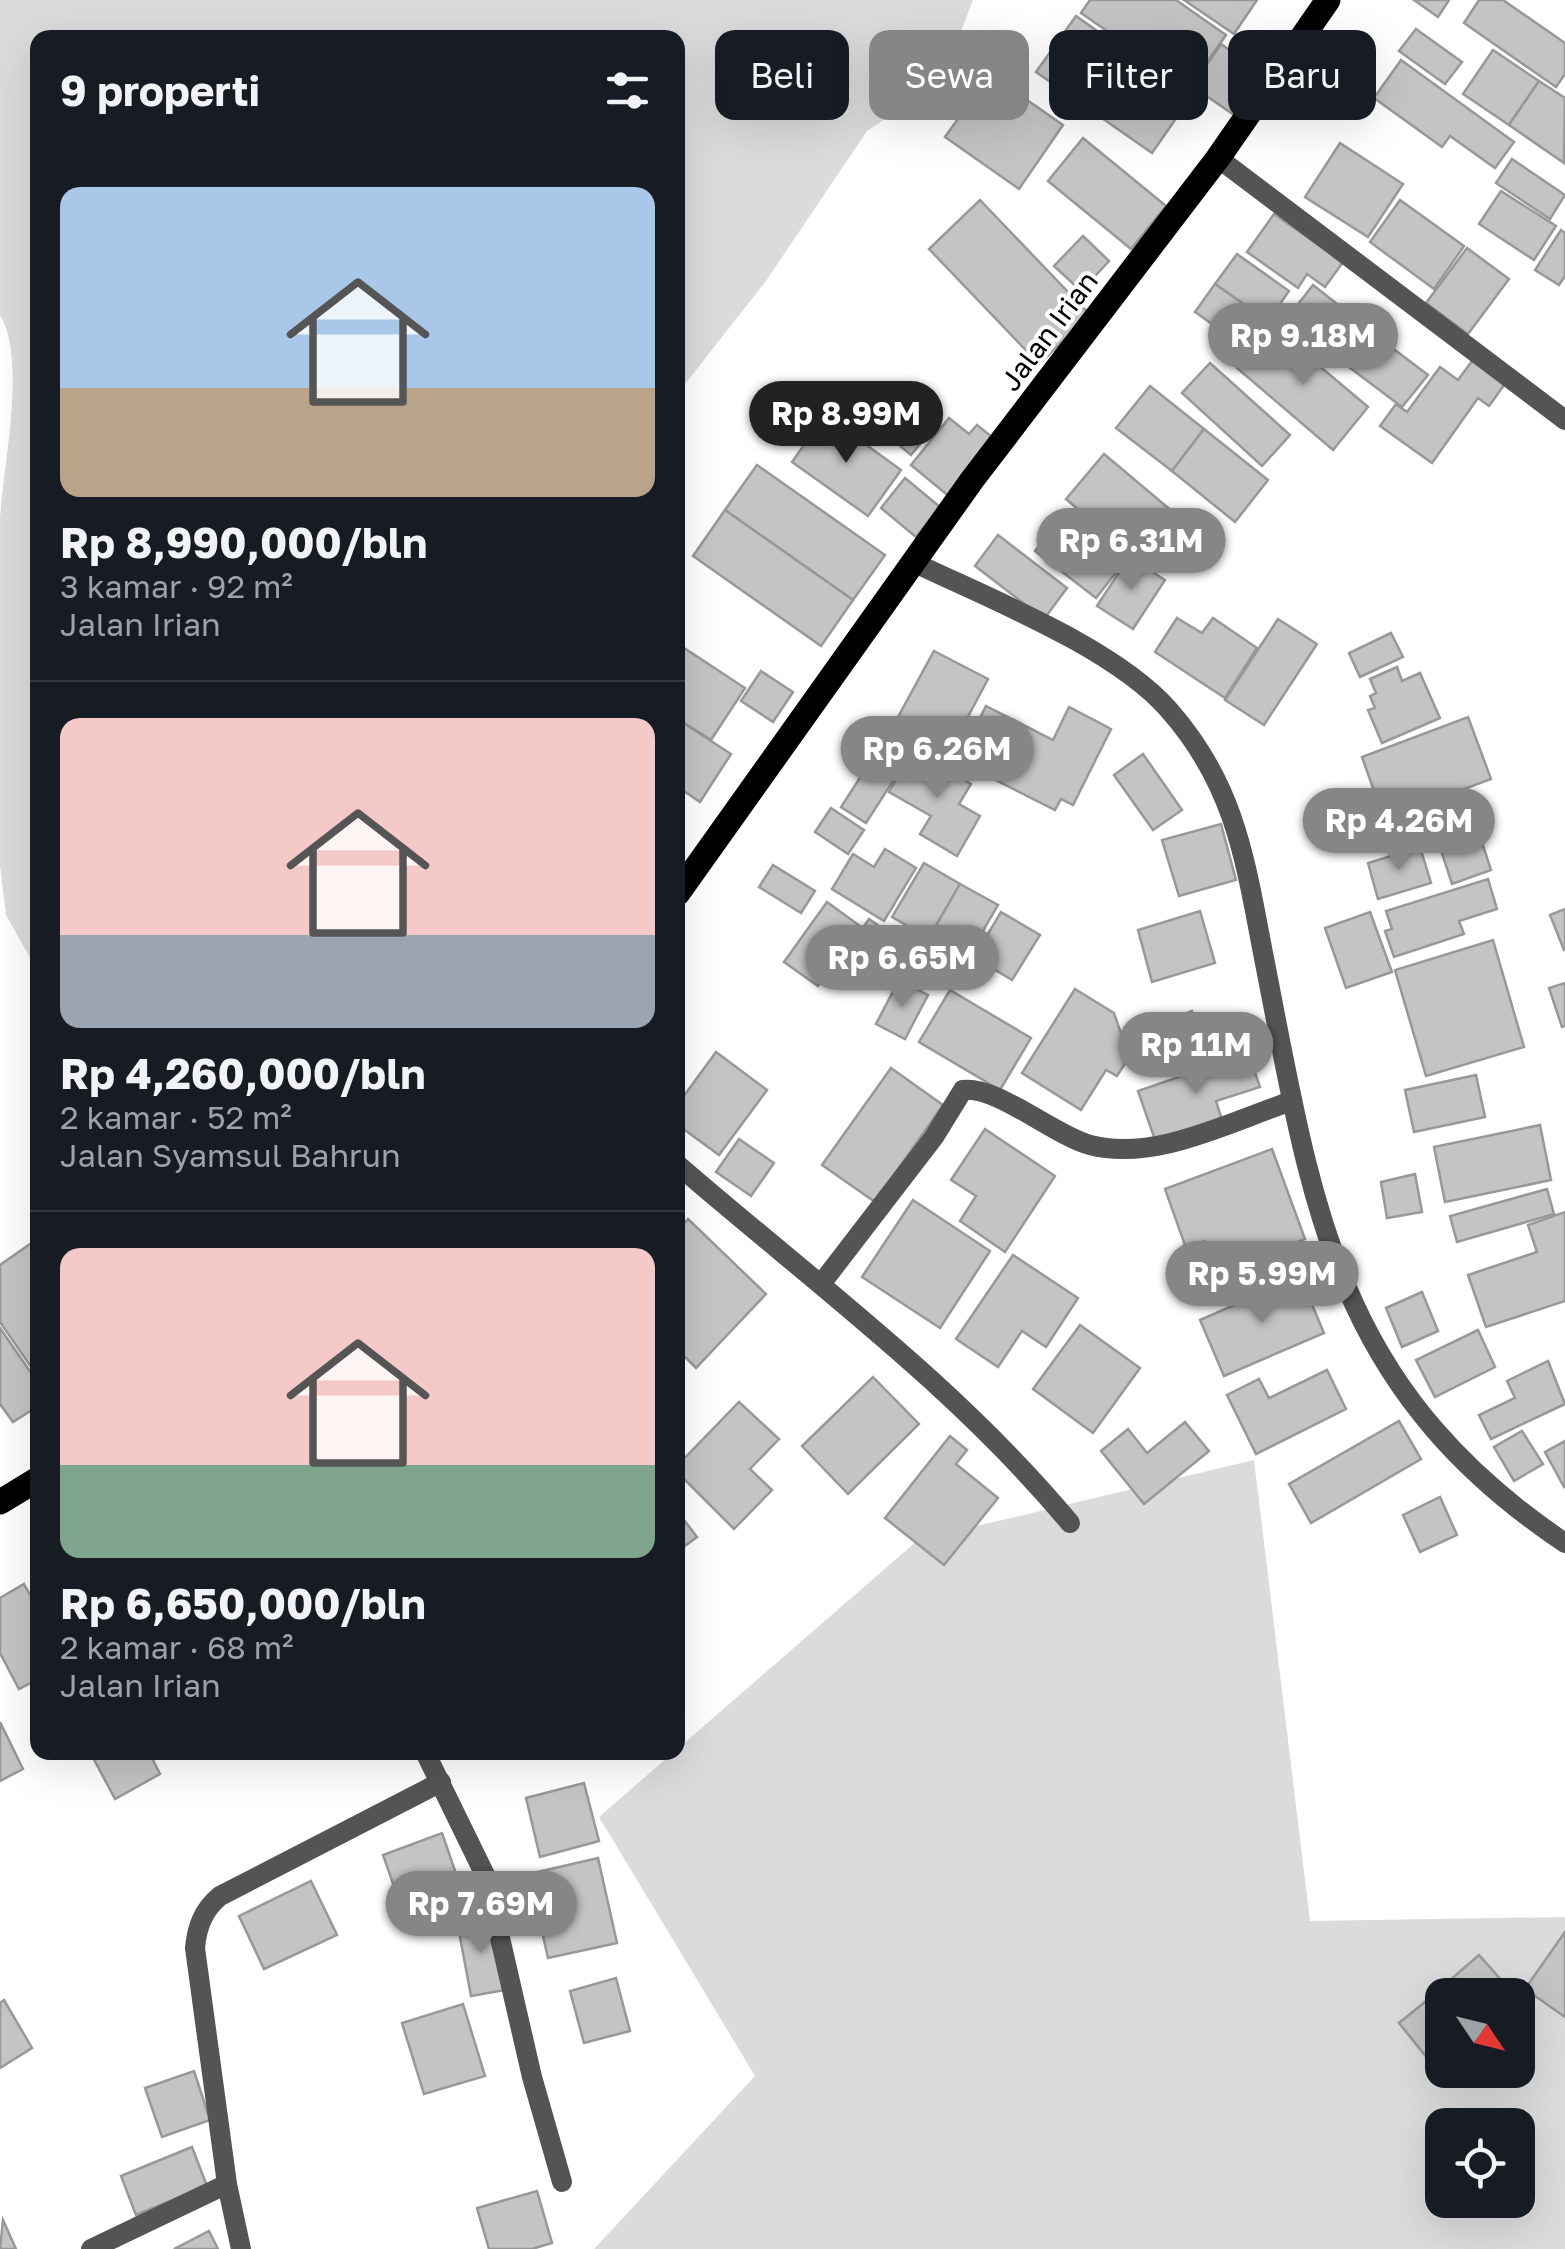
<!DOCTYPE html>
<html lang="id">
<head>
<meta charset="utf-8">
<style>
	:root { --surface:#171b24; --page:#20242c; --text:#f1f3f6; --muted:#9ea1a6; --line:#363941; --accent:#858687 }
	body { margin:0; font-family:"Golos Text",sans-serif; background:var(--page); color:var(--text); height:100vh; display:flex; flex-direction:column; font-size:38px; white-space:nowrap }
	* { box-sizing:border-box; margin:0 }
	p { font-size:32px; color:var(--muted) }
	.icon { flex:none; width:55px; height:55px; fill:none; stroke:currentColor; stroke-width:2; stroke-linecap:round; stroke-linejoin:round }
	.map { position:relative; flex:1; overflow:hidden }
	.details { position:absolute; left:30px; top:30px; width:655px; height:1730px; display:flex; flex-direction:column; background:var(--surface); border-radius:20px; box-shadow:0 10px 40px #0002 }
	.details>* { flex:none }
	.top-card { position:absolute; left:715px; top:30px; width:700px; height:90px; display:flex; gap:20px }
	.needle { width:65px; rotate:125deg }
	.buttons { position:absolute; left:1425px; top:1978px; display:grid; gap:20px }
	.buttons a { display:grid; place-items:center; width:110px; height:110px; border-radius:20px; background:var(--surface); box-shadow:0 10px 40px #0002; font-size:50px }
	.price { position:absolute; translate:-50% -85px; padding:0 22px; border-radius:35px; background:var(--accent); color:#fff; font-size:32px; line-height:65px; filter:drop-shadow(0 2px 5px #0008) }
	.price::after { content:''; position:absolute; left:50%; top:60px; width:30px; height:22px; margin-left:-15px; background:inherit; clip-path:polygon(0 0,100% 0,50% 100%) }
	.price.selected { background:#222; color:#fff }
	ul { padding:0; list-style:none }
	li { display:grid; align-content:center; gap:20px; height:530px; padding:0 30px }
	li+li { border-top:2px solid var(--line) }
	li span { display:grid; place-items:center; height:310px; border-radius:20px; color:#555 }
	li>.icon { margin-inline-start:auto }
	span .icon { width:180px; height:180px; fill:#fffc; stroke-width:1 }
	li b { font-size:42px }
	h2 { display:flex; justify-content:space-between; align-items:center; height:120px; padding:0 30px; font-size:42px }
	.tag { padding:0 35px; border-radius:20px; background:var(--surface); box-shadow:0 10px 40px #0002; font-size:35px; line-height:90px }
	.tag.selected { background:var(--accent); color:#fff }
	.map>svg:first-child { display:block }
</style>
</head>
<body>
<div class="map">
<svg width="1565" height="2249" viewBox="0 0 1565 2249">
	<rect width="100%" height="100%" fill="#fff"/>
	<g fill="#dbdbdb" fill-rule="evenodd">
		<path d="M0 0H973L942 81 867 131 766 281 678 393V38H38L37 970 6 915 0 865C0 750 0 633 0 519 3 467 27 359 0 315Z"/>
		<path d="M1254 1460 1310 1921 1565 1917V2249H594L755 2076 599 1817 918 1540ZM1442 1995H1518V2070H1442ZM1442 2125H1518V2200H1442Z"/>
	</g>
	<g fill="#c4c4c4" stroke="#989898" stroke-width="2.5">
		<polygon points="1090,0 1176,0 1226,35 1189,88 1081,13"/>
		<polygon points="1184,0 1257,0 1234,34"/>
		<polygon points="1414,0 1449,0 1438,17"/>
		<polygon points="1479,0 1503,0 1565,43 1565,74 1556,87 1464,23"/>
		<polygon points="1076,16 1191,97 1152,153 1036,72"/>
		<polygon points="1416,29 1462,62 1445,84 1399,51"/>
		<polygon points="1221,44 1266,76 1237,117 1192,86"/>
		<polygon points="1493,50 1539,81 1509,125 1463,94"/>
		<polygon points="1401,60 1514,142 1495,168 1450,136 1442,147 1374,98"/>
		<polygon points="990,74 1063,125 1019,189 945,137"/>
		<polygon points="1539,81 1565,98 1564,163 1509,125"/>
		<polygon points="1083,138 1166,206 1131,249 1048,181"/>
		<polygon points="1340,143 1403,184 1368,237 1305,197"/>
		<polygon points="1512,159 1565,195 1550,219 1496,183"/>
		<polygon points="1501,191 1556,226 1534,260 1479,224"/>
		<polygon points="980,200 1090,315 1039,364 929,249"/>
		<polygon points="1400,200 1464,246 1434,289 1370,242"/>
		<polygon points="1274,214 1343,262 1325,287 1307,274 1298,288 1247,252"/>
		<polygon points="1561,230 1565,233 1565,276 1559,285 1535,270"/>
		<polygon points="1083,236 1109,261 1081,291 1054,266"/>
		<polygon points="1467,248 1509,279 1468,334 1426,303"/>
		<polygon points="1237,254 1289,291 1268,321 1215,284"/>
		<polygon points="1215,284 1268,321 1247,349 1195,312"/>
		<polygon points="1313,285 1351,315 1318,357 1280,327"/>
		<polygon points="1354,319 1428,375 1402,407 1329,352"/>
		<polygon points="1272,326 1368,407 1333,450 1237,368"/>
		<polygon points="1475,357 1507,381 1489,406 1478,398 1432,463 1380,426 1396,404 1407,412 1440,367 1458,380"/>
		<polygon points="1210,363 1290,435 1262,466 1182,393"/>
		<polygon points="889,383 921,409 913,417 930,432 911,455 863,415"/>
		<polygon points="1150,386 1204,429 1172,471 1116,428"/>
		<polygon points="825,415 901,470 868,516 792,462"/>
		<polygon points="949,418 969,434 977,425 997,441 951,498 911,465"/>
		<polygon points="1204,429 1268,480 1235,522 1172,471"/>
		<polygon points="1104,454 1179,517 1140,563 1066,499"/>
		<polygon points="757,465 885,555 853,600 725,510"/>
		<polygon points="905,478 940,507 916,537 881,508"/>
		<polygon points="725,510 853,600 821,646 693,556"/>
		<polygon points="1064,514 1125,561 1096,598 1035,551"/>
		<polygon points="998,535 1067,588 1044,619 975,566"/>
		<polygon points="1129,557 1165,580 1133,629 1097,606"/>
		<polygon points="1177,618 1202,633 1213,618 1257,648 1225,698 1155,652"/>
		<polygon points="1278,619 1317,644 1264,725 1225,700"/>
		<polygon points="1391,633 1403,657 1360,677 1349,653"/>
		<polygon points="678,644 745,688 711,740 678,719"/>
		<polygon points="934,651 988,679 946,758 892,728"/>
		<polygon points="1397,667 1402,681 1420,673 1440,718 1382,743 1368,710 1375,708 1370,696 1376,693 1370,679"/>
		<polygon points="761,671 793,692 773,722 741,701"/>
		<polygon points="986,706 1053,740 1069,707 1111,729 1073,805 1061,799 1055,810 958,761"/>
		<polygon points="1468,717 1491,779 1384,819 1362,757"/>
		<polygon points="685,724 731,754 700,802 678,787 678,735"/>
		<polygon points="913,750 971,784 959,804 980,816 957,856 920,834 931,816 889,792"/>
		<polygon points="1143,754 1182,810 1153,830 1114,775"/>
		<polygon points="868,765 893,781 866,823 841,807"/>
		<polygon points="831,808 864,830 848,854 815,832"/>
		<polygon points="1221,824 1236,880 1179,896 1162,840"/>
		<polygon points="1477,827 1491,870 1452,884 1438,841"/>
		<polygon points="1420,847 1431,883 1378,899 1368,863"/>
		<polygon points="885,849 916,868 884,921 832,889 853,854 874,867"/>
		<polygon points="924,863 960,884 929,938 892,917"/>
		<polygon points="773,865 815,891 801,913 759,887"/>
		<polygon points="1488,879 1497,909 1459,921 1464,934 1394,957 1385,931 1392,929 1386,911"/>
		<polygon points="960,884 998,905 966,960 929,938"/>
		<polygon points="827,902 860,926 818,986 784,962"/>
		<polygon points="1565,909 1565,950 1564,950 1550,915"/>
		<polygon points="1200,911 1215,963 1152,982 1138,930"/>
		<polygon points="1001,912 1040,935 1012,980 974,957"/>
		<polygon points="1370,912 1392,972 1346,988 1325,928"/>
		<polygon points="869,919 912,949 885,988 842,958"/>
		<polygon points="1493,940 1524,1047 1426,1076 1395,970"/>
		<polygon points="899,980 928,995 905,1039 876,1024"/>
		<polygon points="1565,983 1565,1026 1562,1027 1549,988"/>
		<polygon points="1075,989 1114,1013 1129,1057 1117,1076 1106,1070 1081,1110 1022,1073"/>
		<polygon points="950,990 1031,1038 1000,1090 919,1042"/>
		<polygon points="1192,1011 1208,1054 1157,1074 1141,1031"/>
		<polygon points="716,1052 767,1090 719,1155 678,1125 678,1104"/>
		<polygon points="1248,1053 1260,1087 1216,1101 1222,1120 1156,1143 1138,1091"/>
		<polygon points="891,1068 943,1105 875,1202 822,1165"/>
		<polygon points="1476,1075 1485,1117 1414,1132 1405,1090"/>
		<polygon points="1540,1125 1551,1180 1445,1202 1434,1147"/>
		<polygon points="985,1129 1055,1176 1005,1252 960,1221 976,1196 951,1180"/>
		<polygon points="739,1139 774,1163 751,1196 716,1172"/>
		<polygon points="1272,1149 1305,1239 1216,1272 1205,1241 1186,1248 1165,1189"/>
		<polygon points="1415,1174 1422,1212 1387,1218 1381,1182"/>
		<polygon points="1547,1189 1554,1214 1457,1242 1450,1216"/>
		<polygon points="913,1200 990,1251 940,1328 862,1277"/>
		<polygon points="1565,1212 1565,1301 1486,1327 1468,1275 1537,1252 1528,1225"/>
		<polygon points="688,1219 766,1294 696,1368 678,1350 678,1230"/>
		<polygon points="30,1244 38,1255 38,1377 0,1322 0,1265"/>
		<polygon points="1013,1255 1078,1298 1046,1347 1022,1331 998,1367 956,1339"/>
		<polygon points="1300,1276 1324,1333 1224,1376 1200,1320"/>
		<polygon points="1422,1292 1438,1331 1402,1347 1386,1308"/>
		<polygon points="1080,1325 1140,1368 1093,1433 1033,1389"/>
		<polygon points="0,1328 38,1383 38,1406 13,1422 0,1404"/>
		<polygon points="1478,1330 1495,1367 1435,1397 1416,1360"/>
		<polygon points="1548,1361 1565,1404 1491,1439 1479,1415 1515,1398 1507,1381"/>
		<polygon points="1327,1370 1346,1409 1256,1454 1227,1395 1259,1379 1269,1398"/>
		<polygon points="873,1377 919,1424 848,1494 802,1446"/>
		<polygon points="739,1402 779,1439 750,1469 772,1490 734,1529 678,1473 678,1465"/>
		<polygon points="1399,1421 1421,1459 1311,1523 1289,1484"/>
		<polygon points="1185,1422 1209,1451 1144,1504 1101,1451 1128,1429 1147,1453"/>
		<polygon points="1522,1431 1543,1464 1514,1481 1494,1447"/>
		<polygon points="950,1436 967,1450 956,1464 998,1498 944,1565 885,1518"/>
		<polygon points="1565,1441 1565,1486 1564,1487 1545,1452"/>
		<polygon points="1440,1497 1457,1535 1420,1552 1403,1515"/>
		<polygon points="678,1512 697,1537 678,1551"/>
		<polygon points="24,1584 38,1609 38,1679 19,1689 0,1653 0,1598"/>
		<polygon points="0,1722 23,1769 0,1781"/>
		<polygon points="90,1752 149,1752 160,1774 115,1799"/>
		<polygon points="584,1783 599,1841 540,1857 526,1798"/>
		<polygon points="442,1833 463,1894 404,1915 383,1855"/>
		<polygon points="598,1858 617,1943 548,1958 529,1874"/>
		<polygon points="311,1881 337,1935 264,1969 239,1916"/>
		<polygon points="491,1915 505,1990 471,1996 457,1921"/>
		<polygon points="1565,1932 1565,2017 1525,1989"/>
		<polygon points="1479,1955 1510,1990 1505,1995 1462,1995 1449,1981"/>
		<polygon points="616,1978 630,2031 584,2043 570,1991"/>
		<polygon points="1442,1988 1448,1995 1442,1995 1442,2055 1432,2064 1399,2023"/>
		<polygon points="4,2000 32,2048 0,2068 0,2003"/>
		<polygon points="463,2004 485,2076 424,2094 402,2023"/>
		<polygon points="194,2071 210,2120 162,2137 145,2088"/>
		<polygon points="192,2147 207,2186 136,2215 121,2176"/>
		<polygon points="537,2191 552,2243 532,2249 489,2249 477,2208"/>
		<polygon points="3,2220 16,2249 0,2249"/>
		<polygon points="209,2231 218,2249 174,2249"/>
	</g>
	<g fill="none" stroke-linecap="round" stroke-linejoin="round">
		<g stroke="#545454" stroke-width="20">
			<polyline points="1218,158 1565,420"/>
			<path d="M915 563C990 599 1115 648 1169 710 1235 785 1245 859 1263 953 1313 1207 1333 1387 1565 1543"/>
			<path d="M678 1165C812 1281 956 1386 1070 1523"/>
			<path d="M821 1284 934 1137 963 1090C996 1085 1055 1136 1090 1145 1156 1162 1231 1121 1292 1101"/>
			<polyline points="425,1752 486,1877 532,2077 562,2182"/>
			<polyline points="91,2249 227,2184"/>
			<path d="M241 2249 227 2184 195 1948C197 1927 203 1910 220 1896L441 1782"/>
		</g>
		<g stroke="#000" stroke-width="25">
			<polyline points="678,893 972,480 1218,158 1328,0"/>
			<polyline points="0,1502 38,1479"/>
		</g>
	</g>
	<g text-anchor="middle" stroke-width="8" stroke-linejoin="round" paint-order="stroke">
		<g font-size="28" fill="#000" stroke="#fff">
			<text transform="translate(1049 331) rotate(-53)" y="10">Jalan Irian</text>
		</g>
	</g>
</svg>
<div class="buttons">
<a><svg class="needle" viewBox="-14 -14 28 28"><path d="M0-13l5 13h-10z" fill="#e53935"/><path d="M0 13l5-13h-10z" fill="#9ea1a6"/></svg></a>
<a><svg class="icon" aria-label="locate" viewBox="0 0 24 24"><circle cx="12" cy="12" r="6"/><path d="M12 2v4M12 18v4M2 12h4M18 12h4"/></svg></a>
</div>
<b class="price" style="left:1303px;top:388px">Rp 9.18M</b>
<b class="price selected" style="left:846px;top:466px">Rp 8.99M</b>
<b class="price" style="left:1131px;top:593px">Rp 6.31M</b>
<b class="price" style="left:937px;top:801px">Rp 6.26M</b>
<b class="price" style="left:1399px;top:873px">Rp 4.26M</b>
<b class="price" style="left:902px;top:1010px">Rp 6.65M</b>
<b class="price" style="left:1196px;top:1097px">Rp 11M</b>
<b class="price" style="left:1262px;top:1326px">Rp 5.99M</b>
<b class="price" style="left:481px;top:1956px">Rp 7.69M</b>
<div class="top-card">
<a class="tag">Beli</a>
<a class="tag selected">Sewa</a>
<a class="tag">Filter</a>
<a class="tag">Baru</a>
</div>
<section class="details">
<h2>9 properti<svg class="icon" aria-label="filters" viewBox="0 0 24 24"><path d="M4 7h16M4 17h16"/><circle cx="9" cy="7" r="2"/><circle cx="15" cy="17" r="2"/></svg></h2>
<ul>
<li><span style="background:linear-gradient(#a9c7e8 65%,#b9a48a 0)"><svg class="icon" aria-label="home" viewBox="0 0 24 24"><path d="M3 11l9-7 9 7M6 9v11h12V9"/></svg></span><div><b>Rp 8,990,000/bln</b><p>3 kamar · 92 m²</p><p>Jalan Irian</p></div></li>
<li><span style="background:linear-gradient(#f6c9c9 70%,#9aa5b1 0)"><svg class="icon" aria-label="home" viewBox="0 0 24 24"><path d="M3 11l9-7 9 7M6 9v11h12V9"/></svg></span><div><b>Rp 4,260,000/bln</b><p>2 kamar · 52 m²</p><p>Jalan Syamsul Bahrun</p></div></li>
<li><span style="background:linear-gradient(#f6c9c9 70%,#7fa58c 0)"><svg class="icon" aria-label="home" viewBox="0 0 24 24"><path d="M3 11l9-7 9 7M6 9v11h12V9"/></svg></span><div><b>Rp 6,650,000/bln</b><p>2 kamar · 68 m²</p><p>Jalan Irian</p></div></li>
</ul>
</section>
</div>
</body>
</html>
